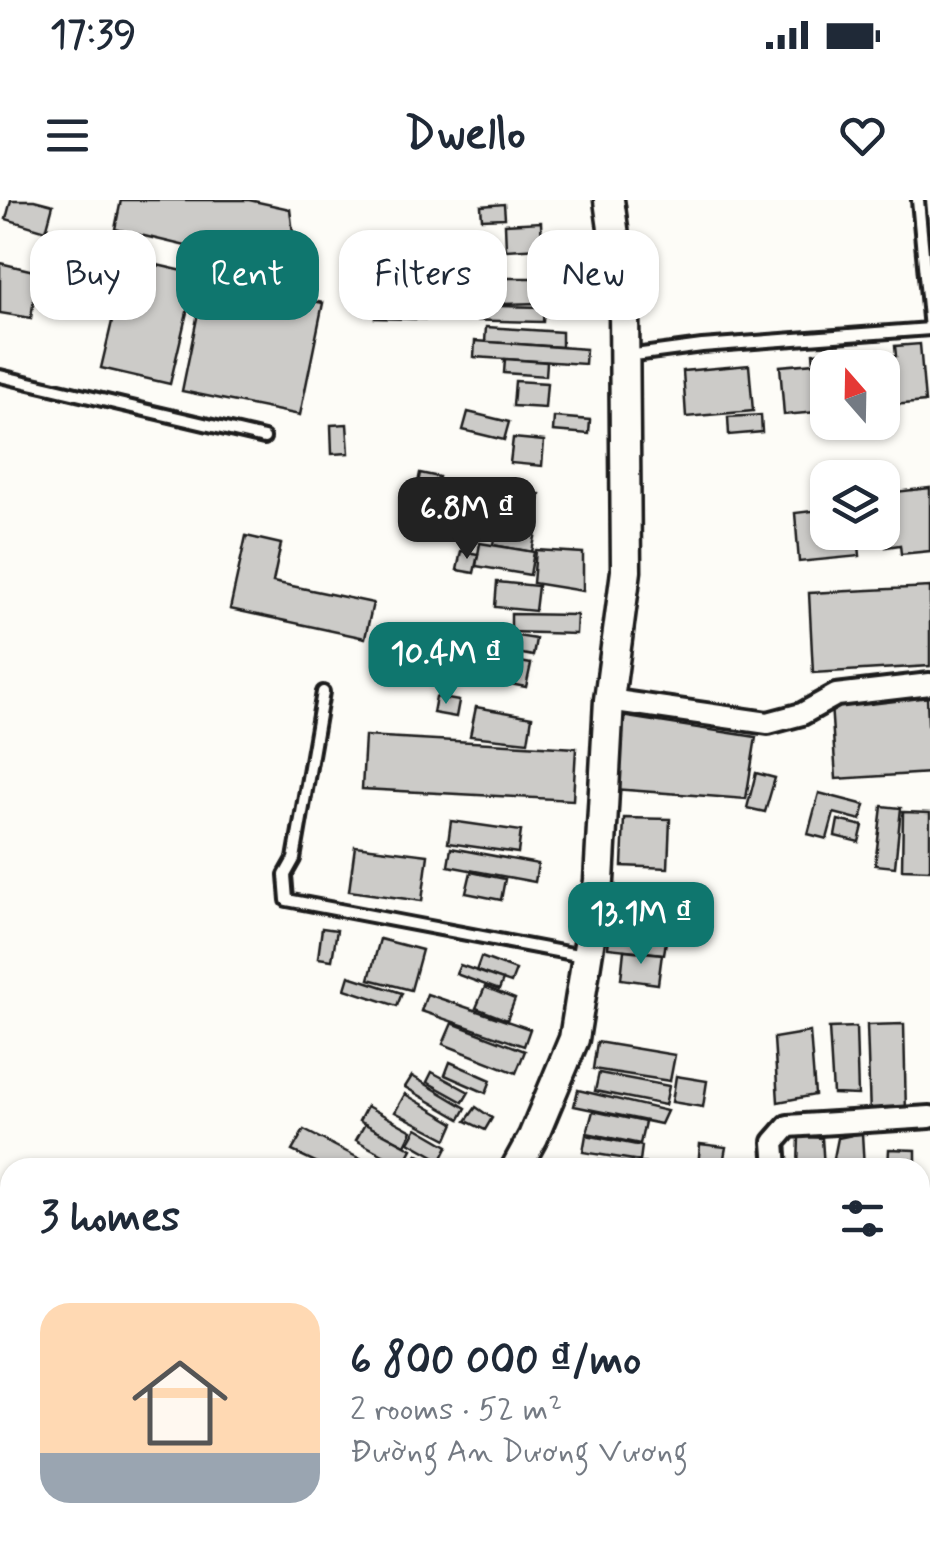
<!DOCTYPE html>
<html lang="en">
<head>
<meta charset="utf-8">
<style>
	:root { --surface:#fff; --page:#f2f2f3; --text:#1f2937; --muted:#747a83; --line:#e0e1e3; --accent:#0f766e }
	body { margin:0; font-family:Mynerve,sans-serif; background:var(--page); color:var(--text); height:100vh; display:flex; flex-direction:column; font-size:38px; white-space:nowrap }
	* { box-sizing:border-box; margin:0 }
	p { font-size:32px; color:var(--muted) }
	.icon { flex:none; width:55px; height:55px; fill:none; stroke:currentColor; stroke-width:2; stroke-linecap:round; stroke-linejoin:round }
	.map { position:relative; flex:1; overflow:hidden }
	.panel { position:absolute; left:0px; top:958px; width:930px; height:392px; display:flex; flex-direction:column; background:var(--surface); border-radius:30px 30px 0 0; box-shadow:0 2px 8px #0004 }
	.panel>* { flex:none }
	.hud { position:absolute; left:30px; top:30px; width:870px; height:90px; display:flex; gap:20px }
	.needle { width:65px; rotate:340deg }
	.controls { position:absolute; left:810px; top:150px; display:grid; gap:20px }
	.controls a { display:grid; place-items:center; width:90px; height:90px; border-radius:20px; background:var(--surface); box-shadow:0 2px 8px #0004; font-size:50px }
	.price { position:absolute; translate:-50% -85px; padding:0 22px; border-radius:20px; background:var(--accent); color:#fff; font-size:32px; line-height:65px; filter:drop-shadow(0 2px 5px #0008) }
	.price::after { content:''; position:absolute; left:50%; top:60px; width:30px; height:22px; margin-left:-15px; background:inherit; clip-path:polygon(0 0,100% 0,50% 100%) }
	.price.active { background:#222; color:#fff }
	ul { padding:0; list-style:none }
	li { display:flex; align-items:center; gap:30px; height:250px; padding:0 40px }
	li+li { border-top:2px solid var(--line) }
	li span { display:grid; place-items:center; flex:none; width:280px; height:200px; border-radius:30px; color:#555 }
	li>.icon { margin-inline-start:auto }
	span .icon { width:120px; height:120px; fill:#fffc; stroke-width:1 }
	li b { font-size:42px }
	h2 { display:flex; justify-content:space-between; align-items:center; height:120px; padding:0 40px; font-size:42px }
	.chip { padding:0 35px; border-radius:30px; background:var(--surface); box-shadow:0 2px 8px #0004; font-size:35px; line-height:90px }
	.chip.active { background:var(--accent); color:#fff }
	.status { display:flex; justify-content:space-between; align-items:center; height:70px; padding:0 50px; background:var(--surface); direction:ltr }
	.status svg { height:28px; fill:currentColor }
	header { display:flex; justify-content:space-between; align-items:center; height:130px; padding:0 40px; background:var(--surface); font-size:45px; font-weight:800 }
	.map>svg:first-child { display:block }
</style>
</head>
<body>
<div class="status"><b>17:39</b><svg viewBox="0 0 49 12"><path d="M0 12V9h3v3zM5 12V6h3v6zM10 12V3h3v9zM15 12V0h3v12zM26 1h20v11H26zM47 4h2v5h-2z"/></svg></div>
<header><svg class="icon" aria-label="menu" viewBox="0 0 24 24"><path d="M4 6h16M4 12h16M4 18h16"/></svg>Dwello<svg class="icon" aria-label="heart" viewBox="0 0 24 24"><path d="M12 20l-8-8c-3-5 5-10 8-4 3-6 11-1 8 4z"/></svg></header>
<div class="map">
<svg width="930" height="1348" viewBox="0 0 930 1348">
	<rect width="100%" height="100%" fill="#fdfcf7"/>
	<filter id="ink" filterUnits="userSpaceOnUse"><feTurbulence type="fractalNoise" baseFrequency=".01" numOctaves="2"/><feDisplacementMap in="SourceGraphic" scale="20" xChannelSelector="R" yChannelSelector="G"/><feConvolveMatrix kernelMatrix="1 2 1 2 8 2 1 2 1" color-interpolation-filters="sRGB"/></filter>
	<g filter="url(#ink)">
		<g fill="#cccbc8" stroke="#1c1c1c" stroke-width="2.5">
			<polygon points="11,0 34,0 53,5 46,31 6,19"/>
			<polygon points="121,0 249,0 290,9 298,73 115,29"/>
			<polygon points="504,4 505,18 482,19 481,6"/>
			<polygon points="541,22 542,48 506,50 505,24"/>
			<polygon points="127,58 196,74 170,184 101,168"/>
			<polygon points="0,63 38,72 31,118 0,113"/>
			<polygon points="504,78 540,78 540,103 504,104"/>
			<polygon points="205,79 323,103 300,215 182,191"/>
			<polygon points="376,103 544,107 543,122 375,118"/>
			<polygon points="486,127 562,132 562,147 485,142"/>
			<polygon points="475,141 586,149 585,164 474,157"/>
			<polygon points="920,144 925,202 882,206 882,168 864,168 863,158 896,156 895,146"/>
			<polygon points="841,150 842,168 828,168 828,211 784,215 780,166 814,163 813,153"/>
			<polygon points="505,159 547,162 546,176 504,173"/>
			<polygon points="749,165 753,211 686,217 683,171"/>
			<polygon points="515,181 547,183 545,208 513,206"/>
			<polygon points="468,212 509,222 504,240 463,230"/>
			<polygon points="761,215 762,232 729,235 728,217"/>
			<polygon points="554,217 590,220 589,234 553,231"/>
			<polygon points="347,224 349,253 332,254 331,225"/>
			<polygon points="513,238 544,241 542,266 510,263"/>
			<polygon points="420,273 439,277 435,297 416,293"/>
			<polygon points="930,288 930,351 901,354 900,345 886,347 882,302 896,301 895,292"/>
			<polygon points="516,291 540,294 536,320 512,316"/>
			<polygon points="828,297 828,332 858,332 860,356 799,362 795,313 821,310 820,298"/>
			<polygon points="497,320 537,327 532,352 493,345"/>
			<polygon points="246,336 281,344 273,382 373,403 365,438 230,409"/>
			<polygon points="480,343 534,352 530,375 476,366"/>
			<polygon points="536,350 583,353 583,391 533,383"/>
			<polygon points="461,351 478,354 474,373 457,370"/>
			<polygon points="497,382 538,386 535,411 495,407"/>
			<polygon points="930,387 930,466 813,473 809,393"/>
			<polygon points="511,414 577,415 576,434 511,432"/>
			<polygon points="493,432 536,439 533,456 490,448"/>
			<polygon points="483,455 531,464 526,487 478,478"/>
			<polygon points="436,497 459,501 456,517 433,513"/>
			<polygon points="927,497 930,573 836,579 831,504"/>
			<polygon points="476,507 532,517 528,542 470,536"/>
			<polygon points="621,516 756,537 746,599 614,589"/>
			<polygon points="365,536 576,548 573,600 362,589"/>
			<polygon points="756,573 775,578 765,612 747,608"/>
			<polygon points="819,593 865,605 861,620 834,613 827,639 808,634"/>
			<polygon points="882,606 901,608 895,667 875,665"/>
			<polygon points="903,612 930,613 930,670 902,669"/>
			<polygon points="624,618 670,619 668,668 622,666"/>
			<polygon points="838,620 863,626 859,642 835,636"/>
			<polygon points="451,621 521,631 518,653 448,643"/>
			<polygon points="355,646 428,655 422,701 349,691"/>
			<polygon points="451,648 538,664 535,682 448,666"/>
			<polygon points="471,672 505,679 501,700 466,693"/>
			<polygon points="614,702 671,708 668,729 612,722"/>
			<polygon points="322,728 337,730 332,760 318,758"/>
			<polygon points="610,728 667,735 664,754 608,748"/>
			<polygon points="380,739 422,750 411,790 369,779"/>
			<polygon points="624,750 662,754 658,784 621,779"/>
			<polygon points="481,757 516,770 511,783 476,771"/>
			<polygon points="460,765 503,780 499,790 456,774"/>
			<polygon points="349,776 402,793 397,806 345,789"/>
			<polygon points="485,787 515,799 507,820 476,808"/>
			<polygon points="427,794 530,829 524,846 421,811"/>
			<polygon points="452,823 525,851 516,873 443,844"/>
			<polygon points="904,824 906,915 870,916 867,825"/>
			<polygon points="856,827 858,895 833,894 829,828"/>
			<polygon points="810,832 815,895 778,902 774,838"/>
			<polygon points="597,842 675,855 670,881 593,869"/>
			<polygon points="450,862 491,880 486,893 445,875"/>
			<polygon points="432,872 469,892 463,902 427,882"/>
			<polygon points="599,873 669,886 665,905 595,891"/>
			<polygon points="412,876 466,908 460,919 405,887"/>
			<polygon points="676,876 707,881 703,907 672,902"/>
			<polygon points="578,890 667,911 661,924 574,906"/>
			<polygon points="405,894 454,923 447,939 395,912"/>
			<polygon points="367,906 412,931 405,945 359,921"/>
			<polygon points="476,907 492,918 485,930 466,921"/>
			<polygon points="593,911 645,922 640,944 587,933"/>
			<polygon points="365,924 412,949 403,966 356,940"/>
			<polygon points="417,928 448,946 441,960 409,942"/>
			<polygon points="304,930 378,968 328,968 292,951"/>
			<polygon points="862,933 864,968 832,968 838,938"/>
			<polygon points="586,935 642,946 640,961 583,952"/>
			<polygon points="799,936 822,938 824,968 798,968"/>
			<polygon points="700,944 726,947 724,958 749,961 748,968 698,968"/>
			<polygon points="889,949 916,950 916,968 888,968"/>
			<polygon points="417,954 440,966 439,968 411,967"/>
			<polygon points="588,960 651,964 651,968 588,968"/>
			<polygon points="930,984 930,1029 924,1030 920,985"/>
			<polygon points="923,1095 930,1096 930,1115 920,1114"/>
			<polygon points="1,1146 10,1153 1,1170 0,1147"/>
			<polygon points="925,1151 930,1152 930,1172 922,1171"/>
			<polygon points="0,1212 10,1214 6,1245 0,1244"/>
			<polygon points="920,1274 930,1276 930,1296 920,1294"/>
			<polygon points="26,1340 39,1340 35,1348 22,1348"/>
			<polygon points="43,1340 55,1344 52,1348 38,1348"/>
			<polygon points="79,1340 97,1340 93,1348 75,1348"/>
			<polygon points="117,1340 150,1340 146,1348 125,1348 116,1343"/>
			<polygon points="156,1340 170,1340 167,1348 152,1348"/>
			<polygon points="191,1340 207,1340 203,1348 187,1348"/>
			<polygon points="259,1340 291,1340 295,1343 291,1348 270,1348"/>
			<polygon points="407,1340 443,1340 441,1348 416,1348 406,1344"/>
			<polygon points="452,1340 514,1340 513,1348 487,1348"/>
			<polygon points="550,1340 578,1340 576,1348 548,1348"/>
		</g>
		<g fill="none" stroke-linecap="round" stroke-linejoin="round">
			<defs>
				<g id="service">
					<polyline points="918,0 930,129"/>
					<polyline points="627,156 702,146 930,129"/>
					<polyline points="0,176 264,238"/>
					<polyline points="323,492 294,659 285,675 287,700 583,756"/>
				</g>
				<g id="minor">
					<polyline points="609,500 768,523 802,514 836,495 930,484"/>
					<polyline points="776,968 774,942 788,926 930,917"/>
					<polyline points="0,1118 10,1131"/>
					<polyline points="920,1197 930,1198"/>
					<polyline points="233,1340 243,1348"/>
					<polyline points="689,1348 694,1340"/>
				</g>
				<g id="secondary">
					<polyline points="516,968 533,937 574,839 599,681 609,500 626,371 624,107 609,0"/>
					<polyline points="321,1348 324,1340"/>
				</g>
			</defs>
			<use href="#service" stroke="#1c1c1c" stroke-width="18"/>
			<use href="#minor" stroke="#1c1c1c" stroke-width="28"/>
			<use href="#secondary" stroke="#1c1c1c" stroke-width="35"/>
			<use href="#service" stroke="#fdfcf7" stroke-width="10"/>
			<use href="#minor" stroke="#fdfcf7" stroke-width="20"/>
			<use href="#secondary" stroke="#fdfcf7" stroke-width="28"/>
		</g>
	</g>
</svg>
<div class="controls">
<a><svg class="needle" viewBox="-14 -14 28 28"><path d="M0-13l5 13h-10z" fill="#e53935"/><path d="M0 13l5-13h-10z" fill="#747a83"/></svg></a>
<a><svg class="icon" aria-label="layers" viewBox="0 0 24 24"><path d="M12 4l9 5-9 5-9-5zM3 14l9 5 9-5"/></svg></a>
</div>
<b class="price active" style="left:467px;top:362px">6.8M ₫</b>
<b class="price" style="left:446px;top:507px">10.4M ₫</b>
<b class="price" style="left:641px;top:767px">13.1M ₫</b>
<div class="hud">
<a class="chip">Buy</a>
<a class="chip active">Rent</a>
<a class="chip">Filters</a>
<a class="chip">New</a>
</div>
<section class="panel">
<h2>3 homes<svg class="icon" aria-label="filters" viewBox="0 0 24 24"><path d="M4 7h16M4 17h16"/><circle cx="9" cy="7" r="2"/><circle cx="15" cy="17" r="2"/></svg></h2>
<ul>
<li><span style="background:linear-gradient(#ffd9b3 75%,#9aa5b1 0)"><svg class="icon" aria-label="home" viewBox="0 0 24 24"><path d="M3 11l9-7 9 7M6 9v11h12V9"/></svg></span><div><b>6 800 000 ₫/mo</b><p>2 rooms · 52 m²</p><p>Đường An Dương Vương</p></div></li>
</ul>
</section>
</div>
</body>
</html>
